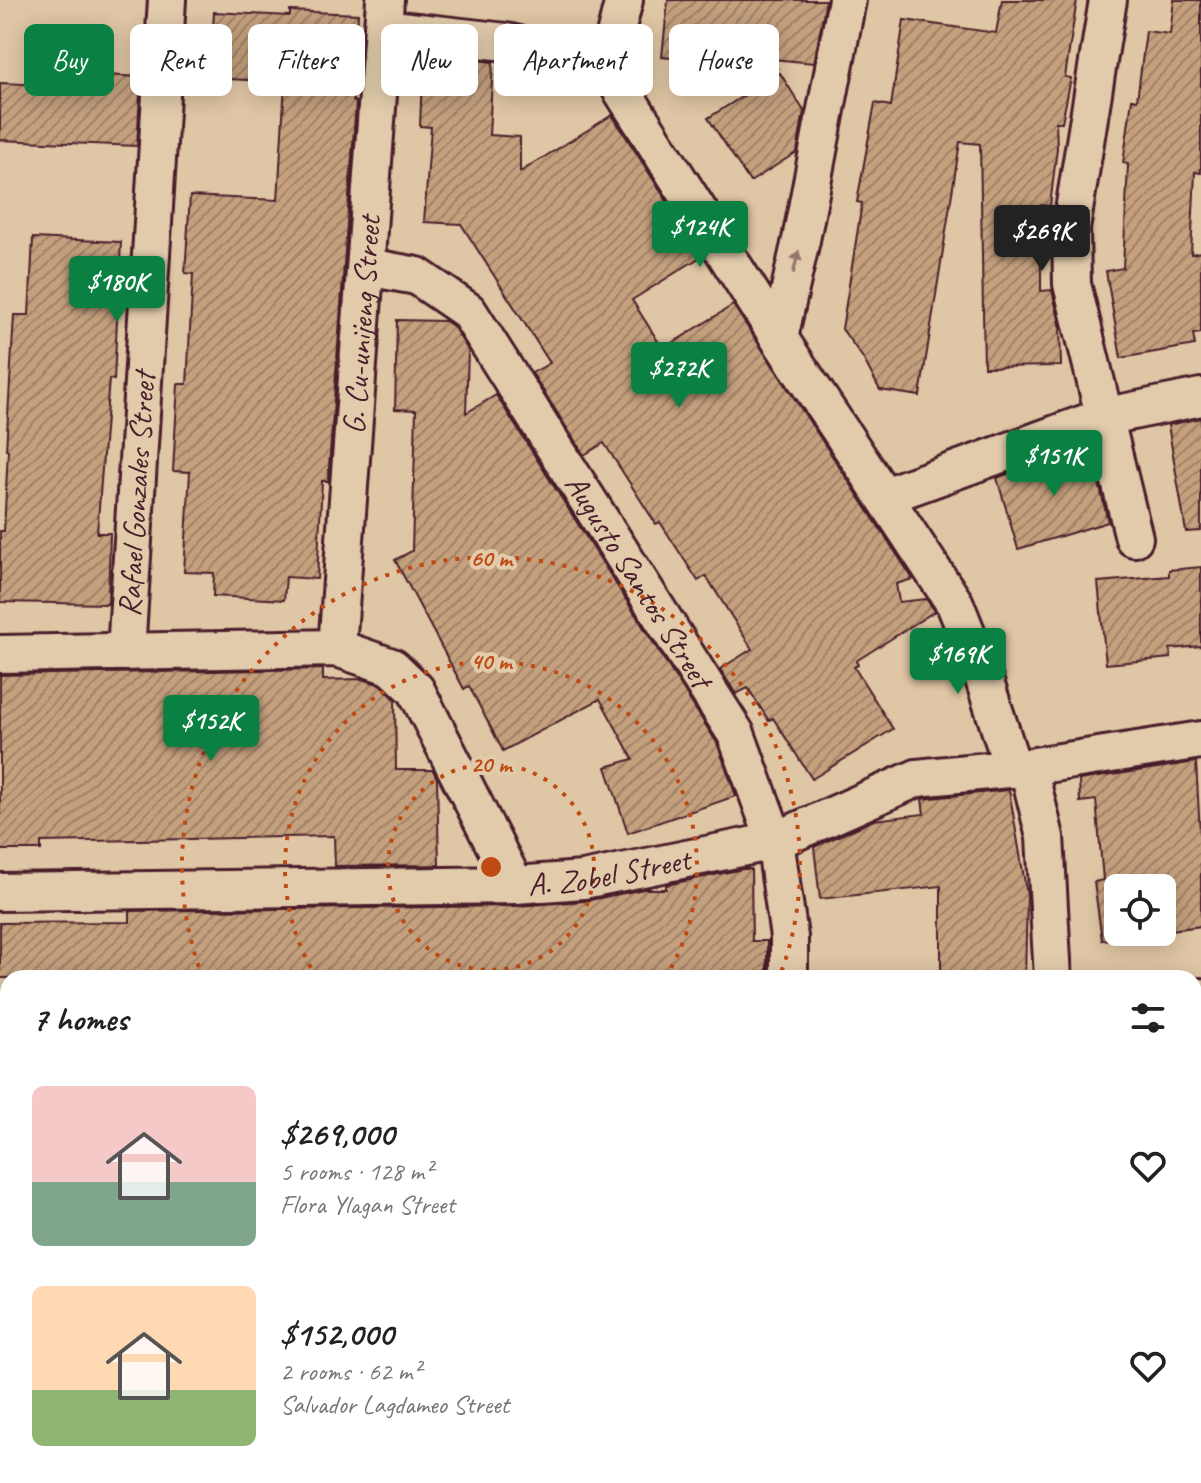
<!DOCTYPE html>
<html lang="en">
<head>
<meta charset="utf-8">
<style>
	:root { --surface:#fff; --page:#f6f6f6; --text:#222; --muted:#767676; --accent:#0b8043 }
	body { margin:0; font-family:Caveat,sans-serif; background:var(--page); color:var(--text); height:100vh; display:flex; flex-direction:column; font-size:30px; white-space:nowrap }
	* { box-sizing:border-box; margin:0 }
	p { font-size:26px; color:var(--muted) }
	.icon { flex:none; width:44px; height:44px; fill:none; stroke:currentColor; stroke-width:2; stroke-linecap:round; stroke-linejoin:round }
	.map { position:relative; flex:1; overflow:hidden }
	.drawer { position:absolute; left:0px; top:970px; width:1202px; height:514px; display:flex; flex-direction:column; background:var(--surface); border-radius:24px 24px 0 0; box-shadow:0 4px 20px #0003 }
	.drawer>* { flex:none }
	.top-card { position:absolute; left:24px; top:24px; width:800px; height:72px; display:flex; gap:16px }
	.controls { position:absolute; left:1104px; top:874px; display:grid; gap:16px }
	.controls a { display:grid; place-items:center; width:72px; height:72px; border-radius:12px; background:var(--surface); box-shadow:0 4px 20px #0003; font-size:40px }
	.price { position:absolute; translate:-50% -68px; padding:0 18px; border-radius:8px; background:var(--accent); color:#fff; font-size:26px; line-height:52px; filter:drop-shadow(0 2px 4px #0008) }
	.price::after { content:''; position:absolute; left:50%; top:48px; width:24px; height:18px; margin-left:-12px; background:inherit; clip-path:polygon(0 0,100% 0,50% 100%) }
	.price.current { background:#222; color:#fff }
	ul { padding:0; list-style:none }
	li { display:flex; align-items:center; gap:24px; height:200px; padding:0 32px }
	li span { display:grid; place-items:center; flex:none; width:224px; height:160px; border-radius:12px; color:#555 }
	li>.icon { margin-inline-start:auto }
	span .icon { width:96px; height:96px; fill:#fffc; stroke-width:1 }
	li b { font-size:34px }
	h2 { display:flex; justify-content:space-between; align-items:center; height:96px; padding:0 32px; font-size:34px }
	.pill { padding:0 28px; border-radius:12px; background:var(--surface); box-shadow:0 4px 20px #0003; font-size:28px; line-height:72px }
	.pill.current { background:var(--accent); color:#fff }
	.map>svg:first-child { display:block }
</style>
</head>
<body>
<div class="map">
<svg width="1201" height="1483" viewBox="0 0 1201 1483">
	<defs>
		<pattern id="building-hatch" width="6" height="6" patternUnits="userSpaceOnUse" patternTransform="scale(2)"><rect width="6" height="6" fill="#c4a07d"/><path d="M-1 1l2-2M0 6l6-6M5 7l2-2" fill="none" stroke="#a18267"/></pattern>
	</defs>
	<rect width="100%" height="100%" fill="#dfc6a4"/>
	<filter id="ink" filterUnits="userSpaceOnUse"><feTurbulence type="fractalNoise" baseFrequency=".0125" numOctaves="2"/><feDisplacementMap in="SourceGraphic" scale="16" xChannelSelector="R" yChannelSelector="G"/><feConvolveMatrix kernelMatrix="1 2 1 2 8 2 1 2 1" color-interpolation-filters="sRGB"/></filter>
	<g filter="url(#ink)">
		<g fill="url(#building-hatch)" stroke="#4a1f2b" stroke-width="2">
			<polygon points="668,0 826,0 814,63 771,59 777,68 662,57"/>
			<polygon points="1002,0 1077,0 1065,77 1071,78 1062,122 1056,122 1057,148 1050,206 1041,205 1041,291 1052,290 1060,324 1061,366 984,367 980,144 960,142 920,396 880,390 863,358 842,329 862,203 857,202 875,103 891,106 904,20 996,33"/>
			<polygon points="1174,0 1201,0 1201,173 1195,172 1191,254 1201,252 1201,333 1193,334 1195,345 1121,358 1106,271 1123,268 1128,164 1123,163 1132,99 1137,100 1146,31 1170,34"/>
			<polygon points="290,11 358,14 353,101 356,102 328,481 322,481 317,579 286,577 284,600 213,596 214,573 184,572 190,472 173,471 178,384 187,384 193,274 185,273 190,196 278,200 285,82 210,78 214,12 290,16"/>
			<polygon points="423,54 493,62 489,135 520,137 520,172 612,115 702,256 632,300 663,349 733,305 913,579 896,584 899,602 926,599 935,611 856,661 858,665 854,667 893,729 812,779 773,718 769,721 748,688 736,694 720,669 752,649 706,576 698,581 660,522 656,524 604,443 584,455 532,373 550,363 461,224 424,222 431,127 420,126"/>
			<polygon points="50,72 141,77 137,146 0,140 0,83 49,85"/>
			<polygon points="780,73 804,111 797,152 750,182 708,118"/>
			<polygon points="33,238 121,242 114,380 109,379 97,533 110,533 108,604 0,602 0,531 4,531 8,450 6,450 14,315 29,315"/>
			<polygon points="397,320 445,321 453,326 468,350 466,413 496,395 717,743 736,796 628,833 606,767 633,759 600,699 503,751 469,686 464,689 395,560 412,551 416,410 395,409"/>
			<polygon points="1201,418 1201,531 1186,532 1168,425"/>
			<polygon points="1090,444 1108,522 1018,549 997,478"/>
			<polygon points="1201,567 1201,646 1170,649 1171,658 1106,664 1098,582 1169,576 1169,570"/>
			<polygon points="323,669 323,680 362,679 381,685 395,699 396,770 433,770 437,778 439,865 335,866 334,836 41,842 41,850 0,850 0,675"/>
			<polygon points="1196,762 1201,850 1201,926 1162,931 1162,888 1118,888 1118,932 1157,932 1102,940 1094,882 1103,880 1096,800 1080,802 1079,780"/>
			<polygon points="1009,790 1027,895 1025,978 941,978 941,886 820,899 814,847 874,820 924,814 922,799"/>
			<polygon points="743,869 751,869 752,941 767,941 767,978 0,978 0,923 130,922 130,911 517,906 585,901 644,889 666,889 666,885"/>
		</g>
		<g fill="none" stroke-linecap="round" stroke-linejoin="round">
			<defs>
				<g id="street">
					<polyline points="1108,0 1071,229 1072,284 1134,538"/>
					<polyline points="383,28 506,42 607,67 779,338 955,604 979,664 1013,769"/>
					<polyline points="607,67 624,0"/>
					<path id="s1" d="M367 267 417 276 468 311 736 734 775 841 789 937V978"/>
					<polyline points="779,338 801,240 847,0"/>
					<polyline points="885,496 1103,417 1201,397"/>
					<path id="s2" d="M337 648 385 0"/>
					<path id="s3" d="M126 652 167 0"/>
					<polyline points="0,654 337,648 392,667 416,690 515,885"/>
					<polyline points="1028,767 1045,837 1053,978"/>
					<path id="s4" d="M0 892 515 885 583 880 775 841 917 778 1028 767 1201 740"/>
					<polyline points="1194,998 1201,997"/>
					<polyline points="0,1144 8,1144"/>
					<polyline points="1194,1262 1201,1261"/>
					<polyline points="1055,1476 1055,1483"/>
					<polyline points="0,1479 8,1475"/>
				</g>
			</defs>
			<use href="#street" stroke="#4a1f2b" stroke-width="42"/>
			<use href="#street" stroke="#e1cbab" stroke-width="36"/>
		</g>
		<defs><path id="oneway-solid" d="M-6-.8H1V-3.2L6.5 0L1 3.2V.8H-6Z" transform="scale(2)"/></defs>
		<use fill="#96756b" href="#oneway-solid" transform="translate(796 262) rotate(-77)"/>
	</g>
	<g fill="none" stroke="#c04a14" stroke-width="4" stroke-dasharray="4 8">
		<circle cx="491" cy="867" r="103"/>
		<path d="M317 978A206 206 0 1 1 665 978"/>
		<path d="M203 978A309 309 0 1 1 779 978"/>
	</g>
	<g text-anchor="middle" stroke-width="8" stroke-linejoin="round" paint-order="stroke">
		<g font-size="32" fill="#4a1f2b" stroke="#e1cbab">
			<text dy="11" stroke="none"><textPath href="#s2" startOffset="324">G. Cu-unijeng Street</textPath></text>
			<text dy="11" stroke="none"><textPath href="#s3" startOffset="158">Rafael Gonzales Street</textPath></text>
			<text dy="11" stroke="none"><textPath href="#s1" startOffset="432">Augusto Santos Street</textPath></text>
			<text dy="11" stroke="none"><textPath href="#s4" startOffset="610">A. Zobel Street</textPath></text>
		</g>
	</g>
	<circle cx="491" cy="867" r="12" fill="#c04a14" stroke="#e1cbab" stroke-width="4"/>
	<g font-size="24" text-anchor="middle" font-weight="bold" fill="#c04a14" stroke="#e1cbab" stroke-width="8" stroke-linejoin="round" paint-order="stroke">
		<text x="491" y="566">60 m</text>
		<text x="491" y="669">40 m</text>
		<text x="491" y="772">20 m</text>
	</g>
</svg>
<div class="controls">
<a><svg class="icon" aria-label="locate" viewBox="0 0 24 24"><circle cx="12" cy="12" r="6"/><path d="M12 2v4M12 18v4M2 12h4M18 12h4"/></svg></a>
</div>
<b class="price" style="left:700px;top:269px">$124K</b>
<b class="price current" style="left:1042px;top:273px">$269K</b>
<b class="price" style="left:117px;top:324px">$180K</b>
<b class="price" style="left:679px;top:410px">$272K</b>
<b class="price" style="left:1054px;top:498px">$151K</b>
<b class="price" style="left:958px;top:696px">$169K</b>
<b class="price" style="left:211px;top:763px">$152K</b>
<div class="top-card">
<a class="pill current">Buy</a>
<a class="pill">Rent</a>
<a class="pill">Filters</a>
<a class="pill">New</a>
<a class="pill">Apartment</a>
<a class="pill">House</a>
</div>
<section class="drawer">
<h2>7 homes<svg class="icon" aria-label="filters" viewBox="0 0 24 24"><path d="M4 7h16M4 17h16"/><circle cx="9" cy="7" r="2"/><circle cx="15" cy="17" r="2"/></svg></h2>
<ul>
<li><span style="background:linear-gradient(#f6c9c9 60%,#7fa58c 0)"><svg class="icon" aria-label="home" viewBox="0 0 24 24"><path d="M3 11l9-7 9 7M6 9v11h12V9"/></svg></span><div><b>$269,000</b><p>5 rooms · 128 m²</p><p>Flora Ylagan Street</p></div><svg class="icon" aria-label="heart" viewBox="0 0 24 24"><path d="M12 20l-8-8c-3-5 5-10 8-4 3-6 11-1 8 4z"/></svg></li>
<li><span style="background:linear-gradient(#ffd9b3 65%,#8fb573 0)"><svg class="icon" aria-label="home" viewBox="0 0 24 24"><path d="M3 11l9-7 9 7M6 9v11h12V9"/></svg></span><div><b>$152,000</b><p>2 rooms · 62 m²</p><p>Salvador Lagdameo Street</p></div><svg class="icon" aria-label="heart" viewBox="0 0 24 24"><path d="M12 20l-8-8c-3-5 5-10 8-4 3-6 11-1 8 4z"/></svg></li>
</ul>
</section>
</div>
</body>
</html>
